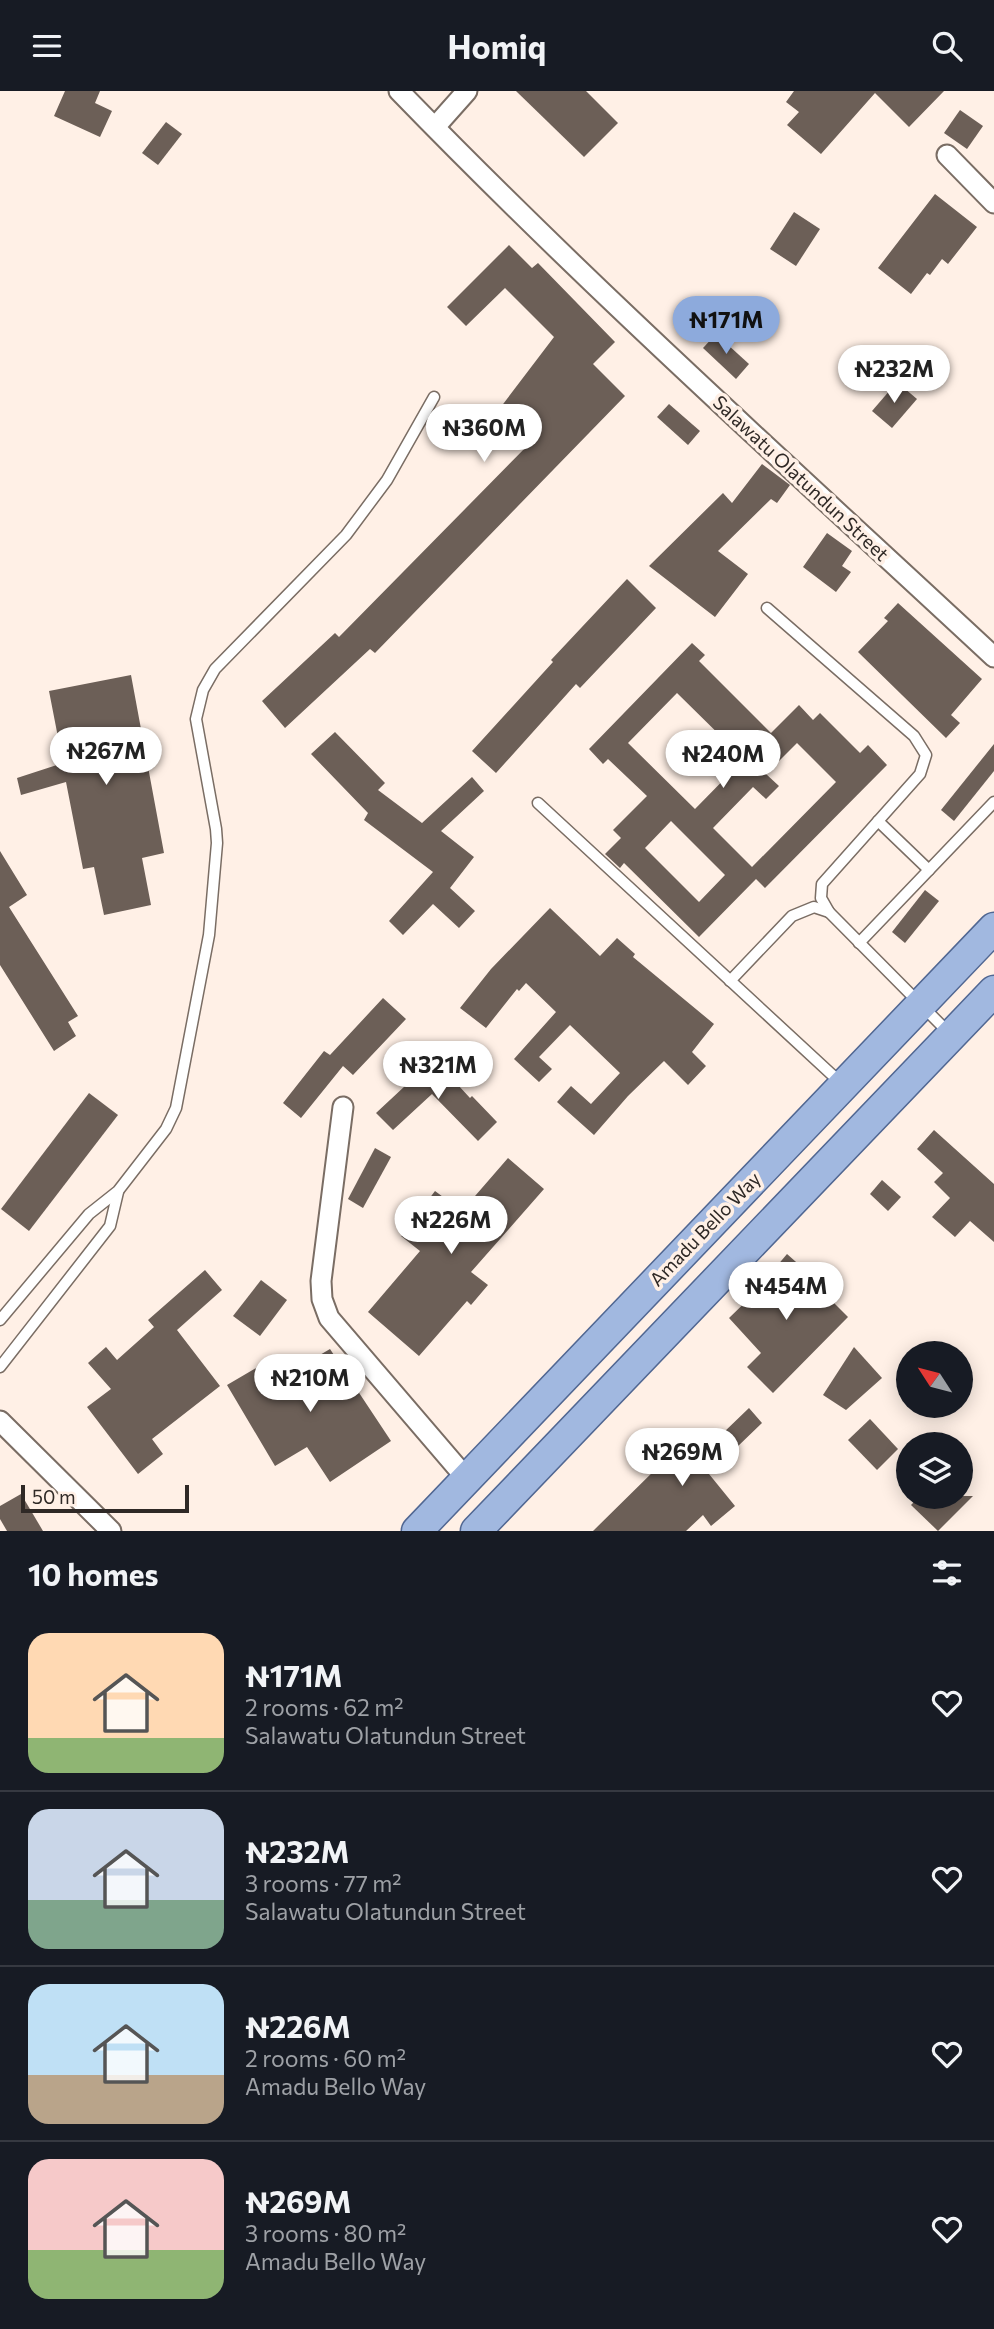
<!DOCTYPE html>
<html lang="en">
<head>
<meta charset="utf-8">
<style>
	:root { --surface:#171b24; --page:#20242c; --text:#f1f3f6; --muted:#9ea1a6; --line:#363941; --accent:#8daadc }
	body { margin:0; font-family:Commissioner,sans-serif; background:var(--page); color:var(--text); height:100vh; display:flex; flex-direction:column; font-size:26px; white-space:nowrap }
	* { box-sizing:border-box; margin:0 }
	p { font-size:23px; color:var(--muted) }
	.icon { flex:none; width:38px; height:38px; fill:none; stroke:currentColor; stroke-width:2; stroke-linecap:round; stroke-linejoin:round }
	.map { position:relative; height:1440px; overflow:hidden }
	.drawer { display:flex; flex-direction:column; background:var(--surface); flex:1 }
	.drawer>* { flex:none }
	.needle { width:46px; rotate:306deg }
	.controls { position:absolute; left:896px; top:1250px; display:grid; gap:14px }
	.controls a { display:grid; place-items:center; width:77px; height:77px; border-radius:50%; background:var(--surface); box-shadow:0 4px 18px #0003; font-size:35px }
	.scale { position:absolute; left:21px; bottom:18px; width:168px; box-sizing:border-box; padding-left:7px; border:4px solid #2f2926; border-top:0; font-size:19px; line-height:24px; white-space:nowrap; color:#2f2926; -webkit-text-stroke:5px #fff0e6; paint-order:stroke }
	.price { position:absolute; translate:-50% -60px; padding:0 16px; border-radius:24px; background:#fff; color:#222; font-size:23px; line-height:46px; filter:drop-shadow(0 2px 4px #0008) }
	.price::after { content:''; position:absolute; left:50%; top:42px; width:21px; height:16px; margin-left:-10px; background:inherit; clip-path:polygon(0 0,100% 0,50% 100%) }
	.price.selected { background:var(--accent); color:#111 }
	ul { padding:0; list-style:none }
	li { display:flex; align-items:center; gap:21px; height:175px; padding:0 28px }
	li+li { border-top:2px solid var(--line) }
	li span { display:grid; place-items:center; flex:none; width:196px; height:140px; border-radius:21px; color:#555 }
	li>.icon { margin-inline-start:auto }
	span .icon { width:84px; height:84px; fill:#fffc; stroke-width:1 }
	li b { font-size:30px }
	h2 { display:flex; justify-content:space-between; align-items:center; height:84px; padding:0 28px; font-size:30px }
	header { display:flex; justify-content:space-between; align-items:center; height:91px; padding:0 28px; background:var(--surface); font-size:32px; font-weight:700 }
	.map>svg:first-child { display:block }
</style>
</head>
<body>
<header><svg class="icon" aria-label="menu" viewBox="0 0 24 24"><path d="M4 6h16M4 12h16M4 18h16"/></svg>Homiq<svg class="icon" aria-label="search" viewBox="0 0 24 24"><circle cx="10" cy="10" r="6"/><path d="M15 15l6 6"/></svg></header>
<div class="map">
<svg width="994" height="1440" viewBox="0 0 994 1440">
	<rect width="100%" height="100%" fill="#fff0e6"/>
	<g fill="#6c5f57" fill-rule="evenodd">
		<polygon points="65,0 100,0 95,12 112,20 100,46 54,25"/>
		<polygon points="516,0 586,0 618,32 584,66"/>
		<polygon points="794,0 944,0 909,36 875,2 821,63 787,34 799,21 786,11"/>
		<polygon points="960,19 983,35 967,58 944,42"/>
		<polygon points="166,31 182,43 158,74 142,62"/>
		<polygon points="935,103 977,136 948,173 942,168 930,184 927,182 911,203 878,177"/>
		<polygon points="794,121 820,138 796,175 770,158"/>
		<polygon points="509,154 532,177 538,172 615,251 593,273 625,305 375,562 370,558 285,637 262,610 335,542 339,546 530,352 494,325 554,246 505,197 466,235 447,216"/>
		<polygon points="716,243 749,273 736,288 703,257"/>
		<polygon points="897,291 917,308 892,337 872,320"/>
		<polygon points="669,313 700,340 688,354 657,326"/>
		<polygon points="762,373 790,394 777,412 771,408 718,460 748,483 715,526 649,475 723,402 732,412"/>
		<polygon points="827,442 852,460 842,475 851,481 836,501 803,476"/>
		<polygon points="627,488 656,517 580,597 576,593 496,682 472,660 553,571 551,569"/>
		<polygon points="898,512 982,588 951,624 960,632 946,647 858,561 888,530 884,527"/>
		<path d="M692 552 705 564 699 570 771 642 799 614 813 629 820 622 860 662 868 654 887 674 765 797 756 788 699 846 624 772 620 777 605 763 621 747 613 739 647 705 608 668 603 673 589 658ZM677 602 744 668 695 718 628 652ZM797 652 836 691 752 776 713 737 753 696 766 708 779 695 766 683ZM671 730 725 784 699 811 645 757Z"/>
		<polygon points="131,584 164,762 142,767 151,814 104,824 94,776 83,778 66,691 21,704 17,687 63,672 49,600"/>
		<polygon points="335,641 385,692 378,699 422,732 472,686 484,700 441,740 474,766 450,797 475,820 459,837 433,813 403,844 389,830 433,781 364,729 368,722 311,663"/>
		<polygon points="994,653 994,680 954,730 941,719"/>
		<polygon points="0,760 27,804 9,816 78,925 68,931 76,945 54,960 0,874"/>
		<polygon points="925,799 939,810 905,852 892,841"/>
		<polygon points="550,817 600,865 617,847 635,863 633,866 714,933 692,961 706,975 688,994 664,970 628,1005 594,1044 557,1011 571,995 591,1013 620,982 570,934 539,966 552,978 539,991 514,968 556,921 526,892 519,900 517,898 486,937 460,917 491,878"/>
		<polygon points="383,907 406,928 353,984 343,975 301,1027 283,1012 324,960 330,964"/>
		<polygon points="434,968 470,1007 472,1005 497,1031 478,1050 432,1003 393,1039 376,1022"/>
		<polygon points="89,1002 118,1024 29,1140 1,1118"/>
		<polygon points="934,1039 994,1093 994,1151 970,1130 955,1146 932,1126 950,1107 934,1091 943,1082 917,1058"/>
		<polygon points="375,1057 391,1066 363,1117 348,1108"/>
		<polygon points="508,1067 544,1098 471,1181 488,1194 471,1214 467,1210 419,1265 368,1221 420,1160 401,1145 435,1100 462,1120"/>
		<polygon points="882,1089 901,1106 888,1120 870,1103"/>
		<polygon points="787,1163 821,1193 818,1196 848,1226 773,1302 747,1276 761,1262 729,1227 761,1196 760,1195"/>
		<polygon points="205,1179 222,1199 177,1239 220,1295 152,1348 163,1363 138,1383 87,1316 111,1298 88,1272 106,1256 117,1269 154,1236 148,1229"/>
		<polygon points="261,1189 287,1209 260,1245 233,1225"/>
		<polygon points="854,1256 882,1287 846,1319 823,1304"/>
		<polygon points="330,1258 391,1350 330,1391 307,1356 275,1375 227,1294 268,1270 279,1288"/>
		<polygon points="749,1317 762,1332 709,1383 735,1415 711,1435 703,1424 686,1440 593,1440 661,1373 659,1371 683,1352 696,1368"/>
		<polygon points="870,1328 898,1358 877,1379 848,1349"/>
		<polygon points="21,1403 43,1440 7,1440 0,1428 0,1415"/>
		<polygon points="920,1405 973,1405 938,1440 911,1414"/>
	</g>
	<g fill="none" stroke-linecap="round" stroke-linejoin="round">
		<defs>
			<g id="lane">
				<polyline points="767,517 914,645 926,664 920,683 822,793 821,807 829,821 948,941"/>
				<polyline points="538,712 842,993"/>
				<polyline points="878,730 929,779"/>
				<polyline points="859,852 994,711"/>
				<polyline points="730,890 792,825 814,816 829,821"/>
				<polyline points="0,1229 89,1123 118,1100 166,1038 176,1017 209,844 217,752 216,738 196,628 203,599 215,578 346,444 387,389 434,306"/>
				<polyline points="0,1276 110,1135 118,1101"/>
			</g>
			<g id="street">
				<path d="M399 0C590 197 794 380 994 566"/>
				<polyline points="435,36 467,0"/>
				<polyline points="947,64 994,112"/>
				<polyline points="343,1016 321,1190 322,1208 329,1227 466,1387"/>
				<polyline points="0,1330 111,1440"/>
			</g>
			<g id="primary">
				<polyline points="417,1440 994,837"/>
				<polyline points="476,1440 994,900"/>
			</g>
		</defs>
		<use href="#lane" stroke="#7a6d64" stroke-width="13"/>
		<use href="#street" stroke="#7a6d64" stroke-width="23"/>
		<use href="#primary" stroke="#516792" stroke-width="33"/>
		<use href="#lane" stroke="#fff" stroke-width="10"/>
		<use href="#street" stroke="#fff" stroke-width="19"/>
		<use href="#primary" stroke="#a1b8e0" stroke-width="30"/>
	</g>
	<g text-anchor="middle" stroke-width="7" stroke-linejoin="round" paint-order="stroke">
		<g font-size="19" fill="#2f2926" stroke="#fff0e6">
			<text transform="translate(801 387) rotate(43)" y="7">Salawatu Olatundun Street</text>
			<text transform="translate(705 1138) rotate(-46)" y="7">Amadu Bello Way</text>
		</g>
	</g>
</svg>
<div class="controls">
<a><svg class="needle" viewBox="-14 -14 28 28"><path d="M0-13l5 13h-10z" fill="#e53935"/><path d="M0 13l5-13h-10z" fill="#9ea1a6"/></svg></a>
<a><svg class="icon" aria-label="layers" viewBox="0 0 24 24"><path d="M12 4l9 5-9 5-9-5zM3 14l9 5 9-5"/></svg></a>
</div>
<div class="scale">50 m</div>
<b class="price selected" style="left:726px;top:265px">₦171M</b>
<b class="price" style="left:894px;top:314px">₦232M</b>
<b class="price" style="left:484px;top:373px">₦360M</b>
<b class="price" style="left:106px;top:696px">₦267M</b>
<b class="price" style="left:723px;top:699px">₦240M</b>
<b class="price" style="left:438px;top:1010px">₦321M</b>
<b class="price" style="left:451px;top:1165px">₦226M</b>
<b class="price" style="left:786px;top:1231px">₦454M</b>
<b class="price" style="left:310px;top:1323px">₦210M</b>
<b class="price" style="left:682px;top:1397px">₦269M</b>
</div>
<section class="drawer">
<h2>10 homes<svg class="icon" aria-label="filters" viewBox="0 0 24 24"><path d="M4 7h16M4 17h16"/><circle cx="9" cy="7" r="2"/><circle cx="15" cy="17" r="2"/></svg></h2>
<ul>
<li><span style="background:linear-gradient(#ffd9b3 75%,#8fb573 0)"><svg class="icon" aria-label="home" viewBox="0 0 24 24"><path d="M3 11l9-7 9 7M6 9v11h12V9"/></svg></span><div><b>₦171M</b><p>2 rooms · 62 m²</p><p>Salawatu Olatundun Street</p></div><svg class="icon" aria-label="heart" viewBox="0 0 24 24"><path d="M12 20l-8-8c-3-5 5-10 8-4 3-6 11-1 8 4z"/></svg></li>
<li><span style="background:linear-gradient(#c9d6e8 65%,#7fa58c 0)"><svg class="icon" aria-label="home" viewBox="0 0 24 24"><path d="M3 11l9-7 9 7M6 9v11h12V9"/></svg></span><div><b>₦232M</b><p>3 rooms · 77 m²</p><p>Salawatu Olatundun Street</p></div><svg class="icon" aria-label="heart" viewBox="0 0 24 24"><path d="M12 20l-8-8c-3-5 5-10 8-4 3-6 11-1 8 4z"/></svg></li>
<li><span style="background:linear-gradient(#bfe0f5 65%,#b9a48a 0)"><svg class="icon" aria-label="home" viewBox="0 0 24 24"><path d="M3 11l9-7 9 7M6 9v11h12V9"/></svg></span><div><b>₦226M</b><p>2 rooms · 60 m²</p><p>Amadu Bello Way</p></div><svg class="icon" aria-label="heart" viewBox="0 0 24 24"><path d="M12 20l-8-8c-3-5 5-10 8-4 3-6 11-1 8 4z"/></svg></li>
<li><span style="background:linear-gradient(#f6c9c9 65%,#8fb573 0)"><svg class="icon" aria-label="home" viewBox="0 0 24 24"><path d="M3 11l9-7 9 7M6 9v11h12V9"/></svg></span><div><b>₦269M</b><p>3 rooms · 80 m²</p><p>Amadu Bello Way</p></div><svg class="icon" aria-label="heart" viewBox="0 0 24 24"><path d="M12 20l-8-8c-3-5 5-10 8-4 3-6 11-1 8 4z"/></svg></li>
</ul>
</section>
</body>
</html>
